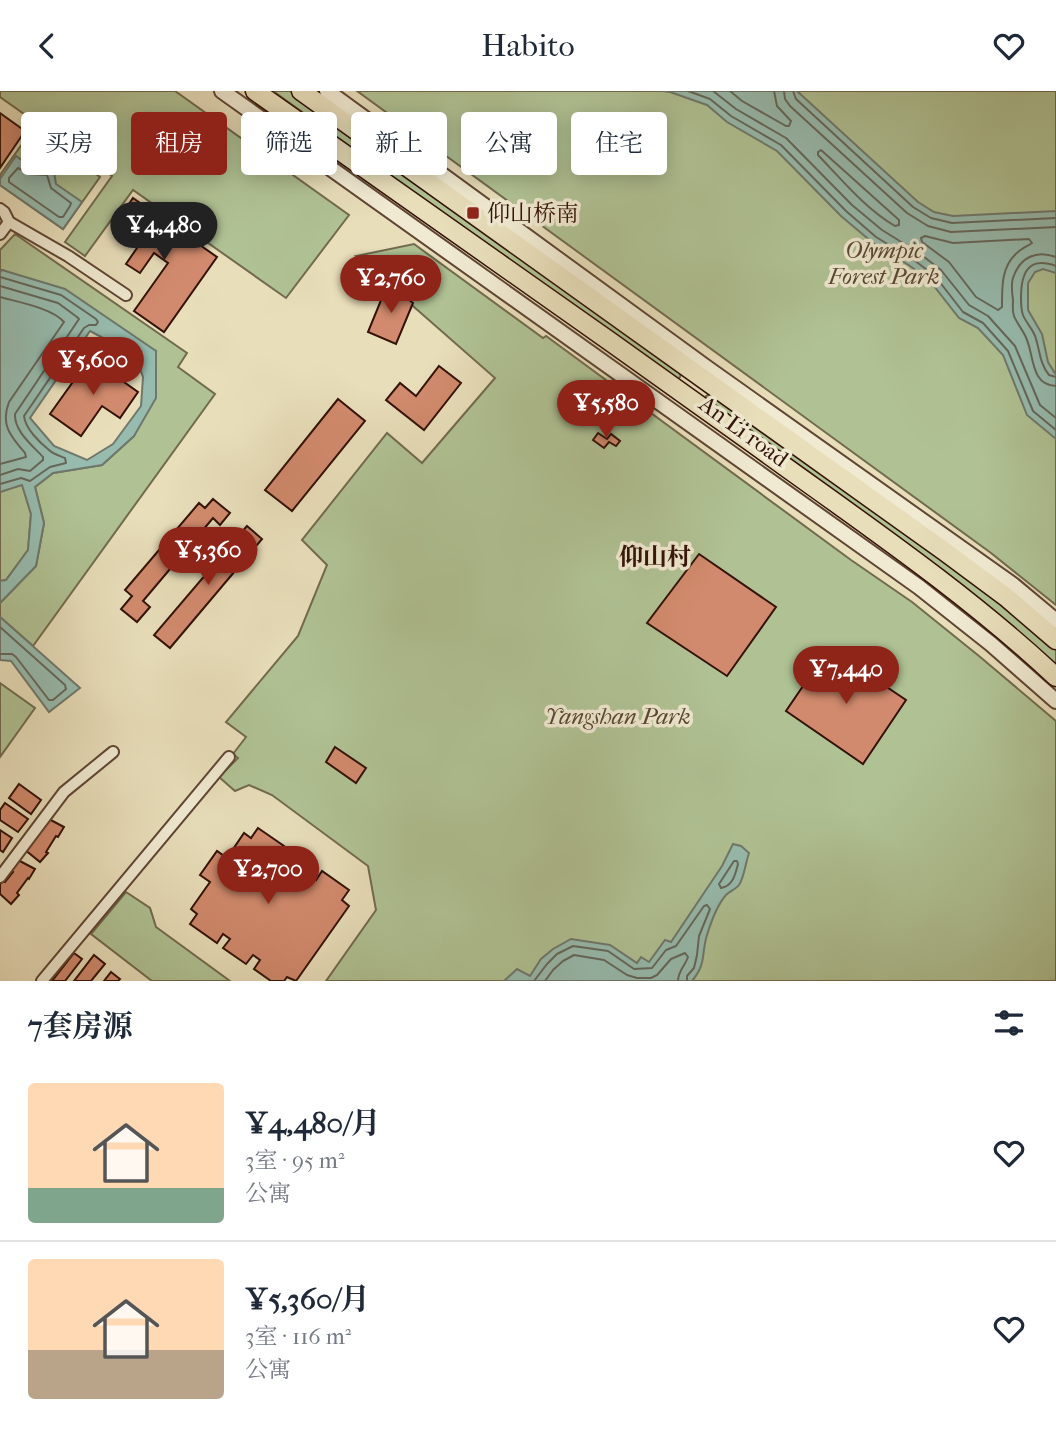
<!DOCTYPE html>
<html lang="zh">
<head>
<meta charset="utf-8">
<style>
	:root { --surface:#fff; --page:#f2f2f3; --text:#1f2937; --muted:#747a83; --line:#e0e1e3; --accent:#8f2418 }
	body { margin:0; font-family:"IM FELL French Canon","Noto Serif SC",serif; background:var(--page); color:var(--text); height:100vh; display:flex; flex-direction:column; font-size:26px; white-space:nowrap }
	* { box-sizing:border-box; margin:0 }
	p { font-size:23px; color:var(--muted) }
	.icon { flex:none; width:38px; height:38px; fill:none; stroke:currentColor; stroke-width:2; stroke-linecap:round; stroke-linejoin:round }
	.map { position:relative; height:890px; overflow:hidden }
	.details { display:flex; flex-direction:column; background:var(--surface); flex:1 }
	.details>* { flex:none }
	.banner { position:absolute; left:21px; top:21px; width:700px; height:63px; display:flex; gap:14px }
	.price { position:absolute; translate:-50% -60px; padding:0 16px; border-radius:24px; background:var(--accent); color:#fff; font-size:23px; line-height:46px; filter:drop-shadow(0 2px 4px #0008) }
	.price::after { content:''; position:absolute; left:50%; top:42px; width:21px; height:16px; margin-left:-10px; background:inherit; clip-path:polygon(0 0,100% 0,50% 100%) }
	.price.current { background:#222; color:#fff }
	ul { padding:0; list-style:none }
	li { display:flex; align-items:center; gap:21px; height:175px; padding:0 28px }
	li+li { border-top:2px solid var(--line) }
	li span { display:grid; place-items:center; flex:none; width:196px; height:140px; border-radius:7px; color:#555 }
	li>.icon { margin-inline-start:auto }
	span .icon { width:84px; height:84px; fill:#fffc; stroke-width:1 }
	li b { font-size:30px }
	h2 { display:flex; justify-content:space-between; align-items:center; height:84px; padding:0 28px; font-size:30px }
	.tag { padding:0 24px; border-radius:7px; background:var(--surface); box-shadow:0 4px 18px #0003; font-size:24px; line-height:63px }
	.tag.current { background:var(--accent); color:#fff }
	header { display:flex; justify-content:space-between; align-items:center; height:91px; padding:0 28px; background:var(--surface); font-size:32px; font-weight:600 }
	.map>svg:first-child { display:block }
</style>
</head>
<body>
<header><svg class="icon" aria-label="back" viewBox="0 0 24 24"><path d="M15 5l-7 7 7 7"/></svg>Habito<svg class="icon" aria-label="heart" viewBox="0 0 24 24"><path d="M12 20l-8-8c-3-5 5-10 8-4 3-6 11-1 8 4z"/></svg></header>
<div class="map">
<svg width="1056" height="890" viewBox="0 0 1056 890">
	<rect width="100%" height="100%" fill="#e8deba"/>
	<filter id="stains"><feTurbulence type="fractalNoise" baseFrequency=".00286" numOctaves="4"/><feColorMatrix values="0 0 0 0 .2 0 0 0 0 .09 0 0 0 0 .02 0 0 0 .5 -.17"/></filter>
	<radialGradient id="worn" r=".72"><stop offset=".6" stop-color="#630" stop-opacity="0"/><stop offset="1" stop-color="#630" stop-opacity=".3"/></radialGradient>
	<g fill="#b0c294" stroke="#726a4e" stroke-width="2">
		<polygon points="0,0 175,0 349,124 286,207 133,99 85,165 65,151 112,85 0,6"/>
		<polygon points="273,0 296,0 681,281 680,286 676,289 670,287"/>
		<polygon points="357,0 1056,0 1056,514 991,462"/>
		<polygon points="33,38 100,86 63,138 0,94 0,84"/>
		<polygon points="15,143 187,262 178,276 215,303 33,555 0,526 0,512 36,475 44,432 35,396 53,382 102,374 134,345 156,260 3,179 0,181 0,159"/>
		<polygon points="414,153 543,247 546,245 851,469 912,511 979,565 1056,630 1056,890 326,890 376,819 368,775 272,704 249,694 235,700 219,686 238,667 233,663 246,646 226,631 298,545 327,474 302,449 387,342 422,372 495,287 356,165"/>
		<polygon points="711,303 951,473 1056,559 1056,579 704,311 706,305"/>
		<polygon points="22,393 31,423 28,459 6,489 0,490 0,401"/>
		<polygon points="0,592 35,617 0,666"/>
		<polygon points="126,801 150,817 156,836 230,890 152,890 91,843"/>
	</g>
	<g fill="#97bcaf" stroke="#6f786c" stroke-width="2" fill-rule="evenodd">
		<polygon points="663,0 797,0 918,111 934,121 953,125 1056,120 1056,182 1043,178 1035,181 1028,192 1028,219 1042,243 1048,271 1056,284 1056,348 1027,324 1003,264 978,237 959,227 930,190 910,175 873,152 841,125 777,60 727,31 707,14 670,1"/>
		<polygon points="50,64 57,70 53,75 56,93 82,111 63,138 0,94 0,88 16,65 31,76 40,77"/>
		<path d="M2 179 65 198 156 260V307L134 345 102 374 53 382 35 396 44 432 36 475 0 512V490L6 489 28 459 31 423 22 394 0 401V181ZM90 240 135 264 143 286 141 315 113 353 87 369 54 355 30 327Z"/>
		<polygon points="0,526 80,597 49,621 11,570 0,569"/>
		<path d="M733 753 741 755 749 762C746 770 744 787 739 794 736 798 730 800 726 804 717 814 711 831 707 844 701 863 707 872 692 890H504L517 878 530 885 541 868 553 858 571 848 610 854 637 872 641 866 649 871 665 849 671 851 722 775Z"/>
	</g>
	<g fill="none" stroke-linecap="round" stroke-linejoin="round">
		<g stroke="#65675b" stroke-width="2">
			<polyline points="688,0 710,8 731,25 781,54 846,120 876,146 914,169 935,185 963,221 983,232 1008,260 1033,320 1056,339"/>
			<polyline points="713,0 736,18 786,47 852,114 882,139 919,162 941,179 969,214 988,225 1015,255 1040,314 1056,327"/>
			<polyline points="730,0 742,10 786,35 789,35 791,30 777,15 774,0"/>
			<polyline points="784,0 785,8 790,15 907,122 928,135 951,141 1056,136"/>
			<polyline points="793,0 796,8 913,116 931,127 952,132 1056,127"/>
			<path d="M821 59 899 129V134L895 135C866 118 842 89 818 64V61Z"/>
			<polygon points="18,77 29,83 47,84 51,97 71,112 70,115 63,126 59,126 9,91 9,87"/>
			<path d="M925 145 953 152 1029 148 1032 152C1028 155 1022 157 1018 161 1001 175 1002 196 1002 216L998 219 976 206 949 171 922 151 921 147Z"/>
			<path d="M1056 166C1036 159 1020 166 1013 187 1011 193 1012 202 1013 209 1013 214 1012 220 1014 225 1017 233 1024 240 1027 249 1034 266 1031 294 1056 295"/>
			<path d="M1056 175C1028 165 1021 182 1021 207 1021 212 1021 219 1023 224 1026 232 1034 239 1036 248 1040 261 1040 273 1049 284L1056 286"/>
			<path d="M0 186 61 204 96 228 98 231 96 234H89L84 237 24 325C25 337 39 351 49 359 53 363 60 365 65 367L66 372 50 376 30 390 21 387 0 393"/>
			<path d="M0 195 58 212 77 226 79 228 15 323C14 340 32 354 43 366V369L30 380 18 378 0 384"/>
			<path d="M0 206C18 211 52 217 64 231L9 311C0 334 11 346 25 362L26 366 0 373"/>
			<polyline points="0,536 65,594 66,598 53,609 49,609 16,566 12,563 0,563"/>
			<path d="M734 770H737L738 773C735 784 733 795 721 797L719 793Z"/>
			<polyline points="534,890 547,873 557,863 573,855 608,860 634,878 652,877 666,859 676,855 704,815 707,814 710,818 699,845 697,864 694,877 687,885 687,890"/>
			<path d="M545 890 553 879 563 870 574 864 604 869 627 884 637 887H651L657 884 671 868 685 862 688 866C685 875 678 880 678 890"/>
		</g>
	</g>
	<g fill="#d18a6d" stroke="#331207" stroke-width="2">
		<polygon points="0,22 25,40 0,77"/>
		<polygon points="133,107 217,166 164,241 134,220 168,172 154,162 140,182 126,173 139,154 113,137"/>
		<polygon points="388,192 413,212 396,253 368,241"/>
		<polygon points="90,267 138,301 120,327 102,315 81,345 50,323"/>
		<polygon points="439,275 461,292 424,339 386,309 400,292 416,305"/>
		<polygon points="338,308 365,330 292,420 265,399"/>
		<polygon points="598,342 607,348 611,343 620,350 616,355 609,351 604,357 593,349"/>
		<polygon points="213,408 230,422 220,434 213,427 143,510 150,516 137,531 121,518 132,505 125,499 199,412 205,417"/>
		<polygon points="247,435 262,448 170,557 154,544"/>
		<polygon points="699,463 776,516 727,585 647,532"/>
		<polygon points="829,557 906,609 863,673 786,620"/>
		<polygon points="335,656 366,677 356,692 326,671"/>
		<polygon points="19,693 41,709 31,723 9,707"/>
		<polygon points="5,712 28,728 18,741 0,729 0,719"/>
		<polygon points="45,726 64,736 58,746 56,745 46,761 48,762 40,771 24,758"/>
		<polygon points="258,737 284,755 278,764 286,770 293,760 315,776 309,784 316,789 322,780 349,799 342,809 349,815 296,890 287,886 284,890 271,890 254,878 260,869 253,864 246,873 223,857 230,848 223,843 217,852 190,833 197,823 191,818 210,791 200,784 217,760 227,767 244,742 251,747"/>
		<polygon points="0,739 12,747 3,761 0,759"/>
		<polygon points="16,768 35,778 29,788 28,787 17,802 19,804 11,813 0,803 0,793 3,790 5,791 13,781 10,779"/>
		<polygon points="74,862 82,868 65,890 52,890"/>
		<polygon points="94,864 105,873 91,890 74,890"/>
		<polygon points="111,881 120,888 118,890 104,890"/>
	</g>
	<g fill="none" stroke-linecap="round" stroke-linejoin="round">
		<defs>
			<g id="minor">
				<polyline points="0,118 4,121 9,131"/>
				<polyline points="0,143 9,131 68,165 126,204"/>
				<polyline points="0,786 64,701 113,661"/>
				<polyline points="42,890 229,666"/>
			</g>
			<g id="tertiary">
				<polyline points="222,0 919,496 991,553 1056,610"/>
				<polyline points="327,0 707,277 1013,494 1056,530"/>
			</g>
			<g id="primary">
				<path d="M255 0C422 117 589 235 755 354 857 428 963 499 1056 586"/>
				<polyline points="301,0 944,460 1006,506 1056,549"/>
			</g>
		</defs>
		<use href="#minor" stroke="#604534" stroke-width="14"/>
		<use href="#tertiary" stroke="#604534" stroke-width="18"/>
		<use href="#primary" stroke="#331207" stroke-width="21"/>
		<use href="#minor" stroke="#f0ead2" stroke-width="10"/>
		<use href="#tertiary" stroke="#f0ead2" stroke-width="14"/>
		<use href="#primary" stroke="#e8deba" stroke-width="18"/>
	</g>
	<rect fill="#8f2418" stroke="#f0ead2" stroke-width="2.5" x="466" y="115" width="14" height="14" rx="3.5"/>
	<g text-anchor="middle" stroke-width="7" stroke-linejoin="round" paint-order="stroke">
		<g font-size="23" fill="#331207" stroke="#f0ead2" text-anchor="start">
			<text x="487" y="130">仰山桥南</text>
		</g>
		<g font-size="23" font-style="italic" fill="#584731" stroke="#f0ead2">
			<text x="884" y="167">Olympic<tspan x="884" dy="26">Forest Park</tspan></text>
			<text x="618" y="633">Yangshan Park</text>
		</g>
		<g font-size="23" fill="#331207" stroke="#f0ead2">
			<text transform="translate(744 340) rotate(36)" y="8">An Li road</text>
		</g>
		<g font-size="24" font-weight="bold" fill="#331207" stroke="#f0ead2">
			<text x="655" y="474">仰山村</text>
		</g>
	</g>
	<rect width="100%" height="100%" filter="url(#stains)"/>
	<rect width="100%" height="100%" fill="url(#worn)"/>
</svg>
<b class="price current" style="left:164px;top:171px">¥4,480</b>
<b class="price" style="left:391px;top:224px">¥2,760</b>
<b class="price" style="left:93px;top:306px">¥5,600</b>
<b class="price" style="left:606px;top:349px">¥5,580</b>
<b class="price" style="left:208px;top:496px">¥5,360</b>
<b class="price" style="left:846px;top:615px">¥7,440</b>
<b class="price" style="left:268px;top:815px">¥2,700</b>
<div class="banner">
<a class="tag">买房</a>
<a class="tag current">租房</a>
<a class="tag">筛选</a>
<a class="tag">新上</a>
<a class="tag">公寓</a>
<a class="tag">住宅</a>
</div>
</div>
<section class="details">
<h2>7套房源<svg class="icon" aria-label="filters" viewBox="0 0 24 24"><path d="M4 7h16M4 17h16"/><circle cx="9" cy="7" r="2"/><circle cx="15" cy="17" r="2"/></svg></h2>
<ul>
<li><span style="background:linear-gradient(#ffd9b3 75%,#7fa58c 0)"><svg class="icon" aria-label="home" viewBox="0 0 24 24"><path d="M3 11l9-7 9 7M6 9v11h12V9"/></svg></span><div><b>¥4,480/月</b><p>3室 · 95 m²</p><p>公寓</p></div><svg class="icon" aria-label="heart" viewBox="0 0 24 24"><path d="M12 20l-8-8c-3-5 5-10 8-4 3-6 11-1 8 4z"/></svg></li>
<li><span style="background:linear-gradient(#ffd9b3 65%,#b9a48a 0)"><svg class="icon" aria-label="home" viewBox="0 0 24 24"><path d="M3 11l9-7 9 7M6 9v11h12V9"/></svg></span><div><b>¥5,360/月</b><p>3室 · 116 m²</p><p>公寓</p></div><svg class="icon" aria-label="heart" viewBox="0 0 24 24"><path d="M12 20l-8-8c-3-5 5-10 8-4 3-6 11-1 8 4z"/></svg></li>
</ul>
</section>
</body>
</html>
